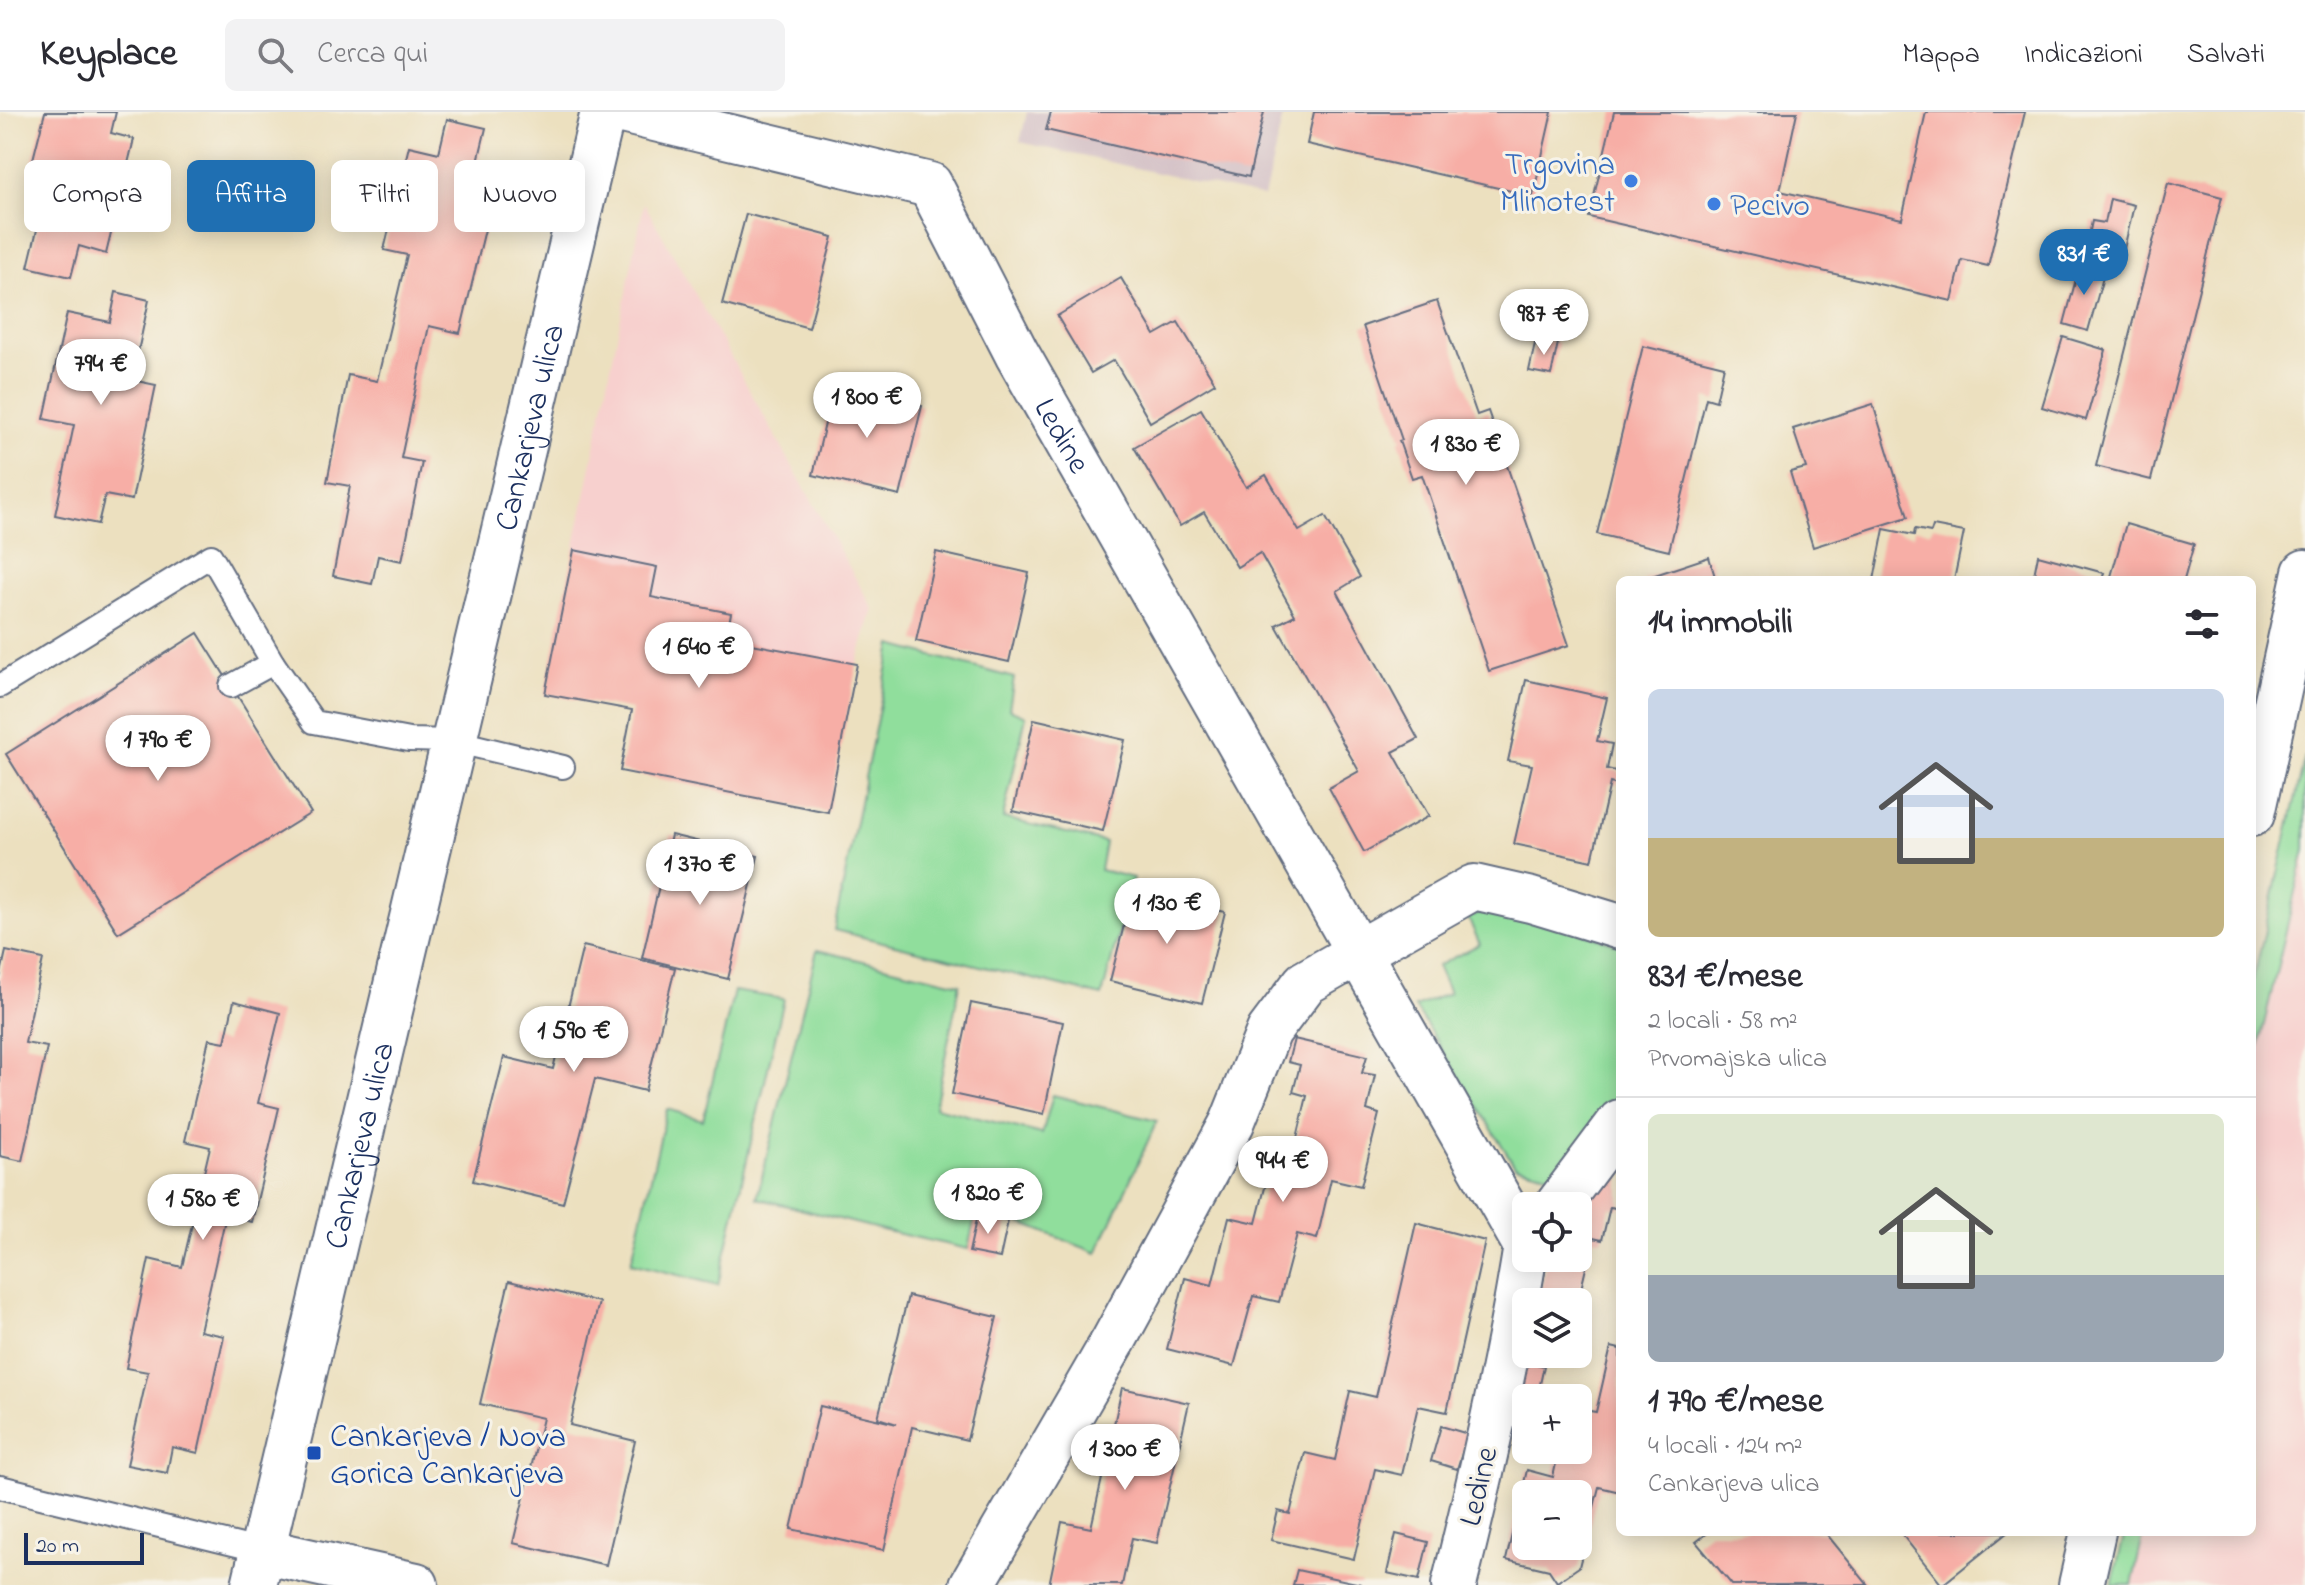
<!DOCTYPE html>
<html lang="it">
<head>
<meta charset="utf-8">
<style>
	:root { --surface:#fff; --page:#f2f2f3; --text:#2b2b33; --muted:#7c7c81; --line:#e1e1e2; --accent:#1f6fb2 }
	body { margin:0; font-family:"Indie Flower",sans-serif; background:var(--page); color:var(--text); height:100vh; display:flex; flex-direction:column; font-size:30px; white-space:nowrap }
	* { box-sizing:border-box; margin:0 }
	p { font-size:26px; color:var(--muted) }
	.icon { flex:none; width:44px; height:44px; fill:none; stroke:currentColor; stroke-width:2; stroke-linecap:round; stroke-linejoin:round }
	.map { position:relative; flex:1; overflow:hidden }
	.panel { position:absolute; left:1616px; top:464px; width:640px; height:960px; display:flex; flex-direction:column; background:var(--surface); border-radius:12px; box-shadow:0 4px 20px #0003 }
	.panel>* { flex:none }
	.top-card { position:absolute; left:24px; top:48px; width:760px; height:72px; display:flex; gap:16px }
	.tools { position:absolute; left:1512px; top:1080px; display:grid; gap:16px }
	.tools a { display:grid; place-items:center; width:80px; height:80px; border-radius:12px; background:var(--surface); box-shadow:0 4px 20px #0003; font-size:40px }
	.scale { position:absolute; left:24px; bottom:20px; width:120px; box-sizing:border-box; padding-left:8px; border:4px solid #1b2f5e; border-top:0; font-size:22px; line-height:28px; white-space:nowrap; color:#1b2f5e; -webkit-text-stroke:6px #f7f3e8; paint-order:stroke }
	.price { position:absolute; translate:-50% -68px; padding:0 18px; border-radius:28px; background:#fff; color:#222; font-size:26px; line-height:52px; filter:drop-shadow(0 2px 4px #0008) }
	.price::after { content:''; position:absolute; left:50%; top:48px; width:24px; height:18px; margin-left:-12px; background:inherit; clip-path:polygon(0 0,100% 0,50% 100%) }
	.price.active { background:var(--accent); color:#fff }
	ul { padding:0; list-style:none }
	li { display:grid; align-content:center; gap:16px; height:424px; padding:0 32px }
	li+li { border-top:2px solid var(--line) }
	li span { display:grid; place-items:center; height:248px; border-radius:12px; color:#555 }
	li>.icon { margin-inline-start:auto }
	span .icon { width:144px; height:144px; fill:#fffc; stroke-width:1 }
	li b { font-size:34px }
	h2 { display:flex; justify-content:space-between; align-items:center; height:96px; padding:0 32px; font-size:34px }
	.chip { padding:0 28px; border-radius:12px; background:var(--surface); box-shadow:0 4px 20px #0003; font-size:28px; line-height:72px }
	.chip.active { background:var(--accent); color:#fff }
	header { display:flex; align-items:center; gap:48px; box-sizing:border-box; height:112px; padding:0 40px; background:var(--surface); border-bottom:2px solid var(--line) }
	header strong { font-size:38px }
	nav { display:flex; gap:44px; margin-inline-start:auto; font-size:28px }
	.search { width:560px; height:72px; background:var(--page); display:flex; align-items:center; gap:20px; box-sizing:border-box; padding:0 28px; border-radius:12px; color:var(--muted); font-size:30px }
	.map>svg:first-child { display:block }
</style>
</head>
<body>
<header>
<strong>Keyplace</strong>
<div class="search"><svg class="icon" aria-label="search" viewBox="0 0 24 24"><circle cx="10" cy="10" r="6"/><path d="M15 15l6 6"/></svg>Cerca qui</div>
<nav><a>Mappa</a><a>Indicazioni</a><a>Salvati</a></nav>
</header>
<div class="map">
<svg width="2305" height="1473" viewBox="0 0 2305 1473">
	<rect width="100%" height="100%" fill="#f7f3e8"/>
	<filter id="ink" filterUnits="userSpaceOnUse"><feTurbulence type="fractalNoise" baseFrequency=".0125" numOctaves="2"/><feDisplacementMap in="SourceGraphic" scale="16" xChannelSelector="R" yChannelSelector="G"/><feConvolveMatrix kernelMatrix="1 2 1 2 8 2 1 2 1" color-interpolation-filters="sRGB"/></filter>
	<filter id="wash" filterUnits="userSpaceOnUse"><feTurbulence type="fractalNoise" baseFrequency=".006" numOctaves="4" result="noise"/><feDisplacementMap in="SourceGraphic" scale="32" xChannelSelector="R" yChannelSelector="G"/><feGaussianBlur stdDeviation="1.8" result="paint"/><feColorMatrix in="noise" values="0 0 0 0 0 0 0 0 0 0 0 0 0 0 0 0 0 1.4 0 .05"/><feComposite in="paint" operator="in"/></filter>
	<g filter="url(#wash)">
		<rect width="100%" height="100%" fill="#ece0bf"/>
		<g fill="#f7d0ce">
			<polygon points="644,91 873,497 857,552 828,700 620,659 632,598 545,582"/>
			<polygon points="2305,738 2305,1473 2132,1473 2144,1420 2252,1420 2252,963"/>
		</g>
		<polygon fill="#d2bec4" points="1027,0 1284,0 1264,85 1020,30"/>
		<g fill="#90de9c" stroke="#56867d" stroke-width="2">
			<polygon points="892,533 1014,566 1009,597 1026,604 1003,706 1105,730 1100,758 1133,766 1102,884 834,818"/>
			<polygon points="2305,645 2305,738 2252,963 2252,873"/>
			<polygon points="1499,794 1620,833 1620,965 1614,995 1564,1066 1515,1054 1415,895 1449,881 1437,854 1480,832 1468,806"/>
			<polygon points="817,838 960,872 935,995 1042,1022 1053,983 1157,1009 1097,1141 1011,1107 976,1100 968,1137 886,1119 757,1086"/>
			<polygon points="734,879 784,887 718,1173 631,1151 667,997 703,1008"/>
			<polygon points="2125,1420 2144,1420 2132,1473 2112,1473"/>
		</g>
		<g id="blocks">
			<g fill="#f7aea6" fill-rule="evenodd">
				<polygon points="45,0 116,0 111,21 134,27 106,142 79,134 71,165 28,155 49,68 29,63"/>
				<polygon points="1051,0 1264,0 1249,65 1046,18"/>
				<polygon points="1314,0 1552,0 1533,84 1307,32"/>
				<polygon points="1614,0 1797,0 1780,79 1902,107 1926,0 2025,0 1988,154 1962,148 1952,189 1589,105"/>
				<polygon points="447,7 486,16 466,100 488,105 460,221 429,214 401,346 422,350 402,449 378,444 372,472 333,464 350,374 327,370 348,263 377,269 407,143 384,138 409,34 439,41"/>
				<polygon points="2168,71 2222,85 2151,368 2096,354"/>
				<polygon points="2110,87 2134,93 2122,146 2086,137 2092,109 2105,111"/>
				<polygon points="746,102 833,125 809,216 722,192"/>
				<polygon points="2080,152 2105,158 2088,219 2064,212"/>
				<polygon points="1121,166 1155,223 1178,210 1215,271 1150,310 1114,248 1091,261 1057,204"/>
				<polygon points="116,180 149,188 132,268 156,273 132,388 105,383 98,412 55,403 74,313 44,307 67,201 110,210"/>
				<polygon points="1437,189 1477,303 1488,299 1569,533 1489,559 1422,363 1412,366 1399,329 1402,328 1363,214"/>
				<polygon points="2063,225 2106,238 2086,308 2042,295"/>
				<polygon points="1536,227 1558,231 1551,263 1529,259"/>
				<polygon points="1643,234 1724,254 1716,289 1706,286 1669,439 1597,422"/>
				<polygon points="834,273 922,294 900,384 813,363"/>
				<polygon points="1873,292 1908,405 1813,435 1790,360 1806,356 1793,317"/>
				<polygon points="1201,297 1246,375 1266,363 1299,419 1325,404 1360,465 1337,479 1418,627 1393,640 1429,704 1364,740 1329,676 1359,659 1276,513 1295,503 1260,441 1237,455 1204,400 1180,414 1134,335"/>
				<polygon points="2126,412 2194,432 2184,468 2110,468"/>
				<polygon points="1933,414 1964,420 1954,468 1874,468 1884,417 1914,423 1915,417 1931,420"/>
				<polygon points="574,438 657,455 651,485 731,501 726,527 857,552 828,700 620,659 632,598 545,582"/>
				<polygon points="936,440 1029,461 1009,550 916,529"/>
				<polygon points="2038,443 2104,461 2102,468 2033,468"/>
				<polygon points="1709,445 1716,468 1643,468 1643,467"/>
				<polygon points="198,521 311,701 118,821 6,642"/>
				<polygon points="1526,568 1607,586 1597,629 1612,632 1607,657 1620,660 1617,673 1610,671 1592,749 1514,732 1532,653 1508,649"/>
				<polygon points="1034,607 1125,628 1103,719 1013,699"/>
				<polygon points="671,723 758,744 728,867 642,846"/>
				<polygon points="1133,777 1225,800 1202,891 1110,869"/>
				<polygon points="583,834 675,856 645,979 595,967 563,1091 473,1069 504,945 553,957"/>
				<polygon points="6,839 43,847 25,931 47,935 22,1049 0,1044 0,866"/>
				<polygon points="234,889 280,901 258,991 279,996 252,1110 226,1103 218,1139 200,1219 224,1224 198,1341 172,1335 167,1361 127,1353 148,1260 126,1256 149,1147 182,1155 210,1035 185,1029 209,927 225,930"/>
				<polygon points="971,891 1063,910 1044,1002 952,982"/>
				<polygon points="1294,927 1367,944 1362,961 1375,963 1367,998 1379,1002 1361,1074 1331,1067 1317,1127 1297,1122 1279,1190 1253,1184 1234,1254 1167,1237 1185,1166 1212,1173 1229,1105 1256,1111 1271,1052 1290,1056 1307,984 1293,980 1300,953 1288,950"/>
				<polygon points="1620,1027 1620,1097 1610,1095 1602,1128 1593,1126 1578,1190 1532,1190 1540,1183 1548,1146 1578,1146 1578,1094"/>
				<polygon points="977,1103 1008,1109 1000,1146 969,1140"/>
				<polygon points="1416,1111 1485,1129 1447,1300 1418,1294 1402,1363 1375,1357 1354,1447 1271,1428 1278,1399 1290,1402 1305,1341 1335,1348 1350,1279 1376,1285"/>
				<polygon points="509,1169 599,1190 570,1313 635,1329 606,1453 513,1431 543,1306 480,1292"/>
				<polygon points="908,1184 997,1205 967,1328 912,1315 884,1438 791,1417 820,1294 897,1312 878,1306"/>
				<path d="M1611 1235 1620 1237V1380L1599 1375 1579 1455 1557 1470 1549 1458 1506 1448 1527 1358 1553 1365 1559 1338H1578V1297L1596 1300ZM1526 1382H1578V1434H1526Z"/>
				<polygon points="1514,1247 1544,1254 1537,1286 1506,1280"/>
				<polygon points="1122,1276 1189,1291 1157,1431 1132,1426 1122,1473 1049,1473 1062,1410 1091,1416"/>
				<polygon points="1441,1314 1468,1322 1457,1357 1431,1349"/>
				<polygon points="1709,1420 1825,1420 1868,1473 1732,1473 1696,1430"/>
				<polygon points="1900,1420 2008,1420 1942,1473"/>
				<polygon points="1396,1422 1428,1430 1419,1468 1387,1461"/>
				<polygon points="1297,1458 1361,1472 1361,1473 1293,1473"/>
			</g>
		</g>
	</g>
	<g filter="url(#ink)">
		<use href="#blocks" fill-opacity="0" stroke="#646d80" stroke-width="2"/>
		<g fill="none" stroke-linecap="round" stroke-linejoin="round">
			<defs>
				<g id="service">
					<polyline points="0,574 211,444 273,551 314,610 409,628 454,629 563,655"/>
					<polyline points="231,574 273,551"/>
					<polyline points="0,1375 262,1439"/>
				</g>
				<g id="minor">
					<path id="s1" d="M626 0 930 73 1017 242 1526 1134C1508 1248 1482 1361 1454 1473"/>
					<polyline points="1557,1094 1620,1010"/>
					<polyline points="262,1439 416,1473"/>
					<path id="s2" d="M254 1473 603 0"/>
					<polyline points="972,1473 1114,1228 1232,1011 1269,919 1305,871 1474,775 1531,788 1620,815"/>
				</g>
				<g id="tertiary">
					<polyline points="2252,702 2305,460"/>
					<polyline points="2081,1473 2093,1420"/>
				</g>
			</defs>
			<use href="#service" stroke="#646d80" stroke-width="26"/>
			<use href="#minor" stroke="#646d80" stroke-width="48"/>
			<use href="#tertiary" stroke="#646d80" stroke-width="48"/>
			<use href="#service" stroke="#fff" stroke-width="22"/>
			<use href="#minor" stroke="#fff" stroke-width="44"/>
			<use href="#tertiary" stroke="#fff" stroke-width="44"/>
		</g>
	</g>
	<g fill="#3f7fe0" stroke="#f7f3e8" stroke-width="3">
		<circle cx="1631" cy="69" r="8"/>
		<circle cx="1714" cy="92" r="8"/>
	</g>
	<rect fill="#1a4fb4" stroke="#f7f3e8" stroke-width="3" x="306" y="1333" width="16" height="16" rx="4"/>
	<g text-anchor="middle" stroke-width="6" stroke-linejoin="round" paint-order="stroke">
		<g font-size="32" fill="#366cbe" stroke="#f7f3e8" text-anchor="end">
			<text x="1615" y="62">Trgovina<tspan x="1615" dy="37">Mlinotest</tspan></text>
			<text x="1730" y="103" text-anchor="start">Pecivo</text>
		</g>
		<g font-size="32" fill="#1b2f5e" stroke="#f7f3e8">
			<text dy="11" stroke="none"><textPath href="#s2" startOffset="1190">Cankarjeva ulica</textPath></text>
			<text dy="11" stroke="none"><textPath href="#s1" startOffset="596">Ledine</textPath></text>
			<text dy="11" stroke="none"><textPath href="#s2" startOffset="452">Cankarjeva ulica</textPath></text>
			<text transform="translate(1477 1374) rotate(-77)" y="11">Ledine</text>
		</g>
		<g font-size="32" fill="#164399" stroke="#f7f3e8" text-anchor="start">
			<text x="330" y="1334">Cankarjeva / Nova<tspan x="330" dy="37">Gorica Cankarjeva</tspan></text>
		</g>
	</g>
</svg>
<div class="tools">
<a><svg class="icon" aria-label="locate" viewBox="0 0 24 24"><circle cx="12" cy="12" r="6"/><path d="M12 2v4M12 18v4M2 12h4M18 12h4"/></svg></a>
<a><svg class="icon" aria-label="layers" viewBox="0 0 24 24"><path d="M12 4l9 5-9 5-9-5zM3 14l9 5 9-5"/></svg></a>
<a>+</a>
<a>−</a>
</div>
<div class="scale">20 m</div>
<b class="price active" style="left:2084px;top:185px">831 €</b>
<b class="price" style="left:1544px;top:245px">987 €</b>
<b class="price" style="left:101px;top:295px">794 €</b>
<b class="price" style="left:867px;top:328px">1 800 €</b>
<b class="price" style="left:1466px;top:375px">1 830 €</b>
<b class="price" style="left:699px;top:578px">1 640 €</b>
<b class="price" style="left:158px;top:671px">1 790 €</b>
<b class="price" style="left:700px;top:795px">1 370 €</b>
<b class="price" style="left:1167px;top:834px">1 130 €</b>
<b class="price" style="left:574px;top:962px">1 590 €</b>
<b class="price" style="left:1283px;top:1092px">944 €</b>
<b class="price" style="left:988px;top:1124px">1 820 €</b>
<b class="price" style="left:203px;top:1130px">1 580 €</b>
<b class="price" style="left:1125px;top:1380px">1 300 €</b>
<div class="top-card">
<a class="chip">Compra</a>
<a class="chip active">Affitta</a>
<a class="chip">Filtri</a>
<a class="chip">Nuovo</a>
</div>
<section class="panel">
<h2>14 immobili<svg class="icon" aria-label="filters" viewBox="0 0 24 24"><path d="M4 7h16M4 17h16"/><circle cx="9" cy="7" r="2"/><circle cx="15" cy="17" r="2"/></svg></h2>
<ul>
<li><span style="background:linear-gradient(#c9d6e8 60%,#c2b280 0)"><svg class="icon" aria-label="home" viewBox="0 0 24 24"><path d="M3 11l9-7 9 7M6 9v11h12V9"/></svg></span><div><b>831 €/mese</b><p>2 locali · 58 m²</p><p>Prvomajska ulica</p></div></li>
<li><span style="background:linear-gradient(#dfe7d0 65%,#9aa5b1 0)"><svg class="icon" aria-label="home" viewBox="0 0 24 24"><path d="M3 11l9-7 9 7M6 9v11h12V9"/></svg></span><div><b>1 790 €/mese</b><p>4 locali · 124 m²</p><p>Cankarjeva ulica</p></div></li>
</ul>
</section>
</div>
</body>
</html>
